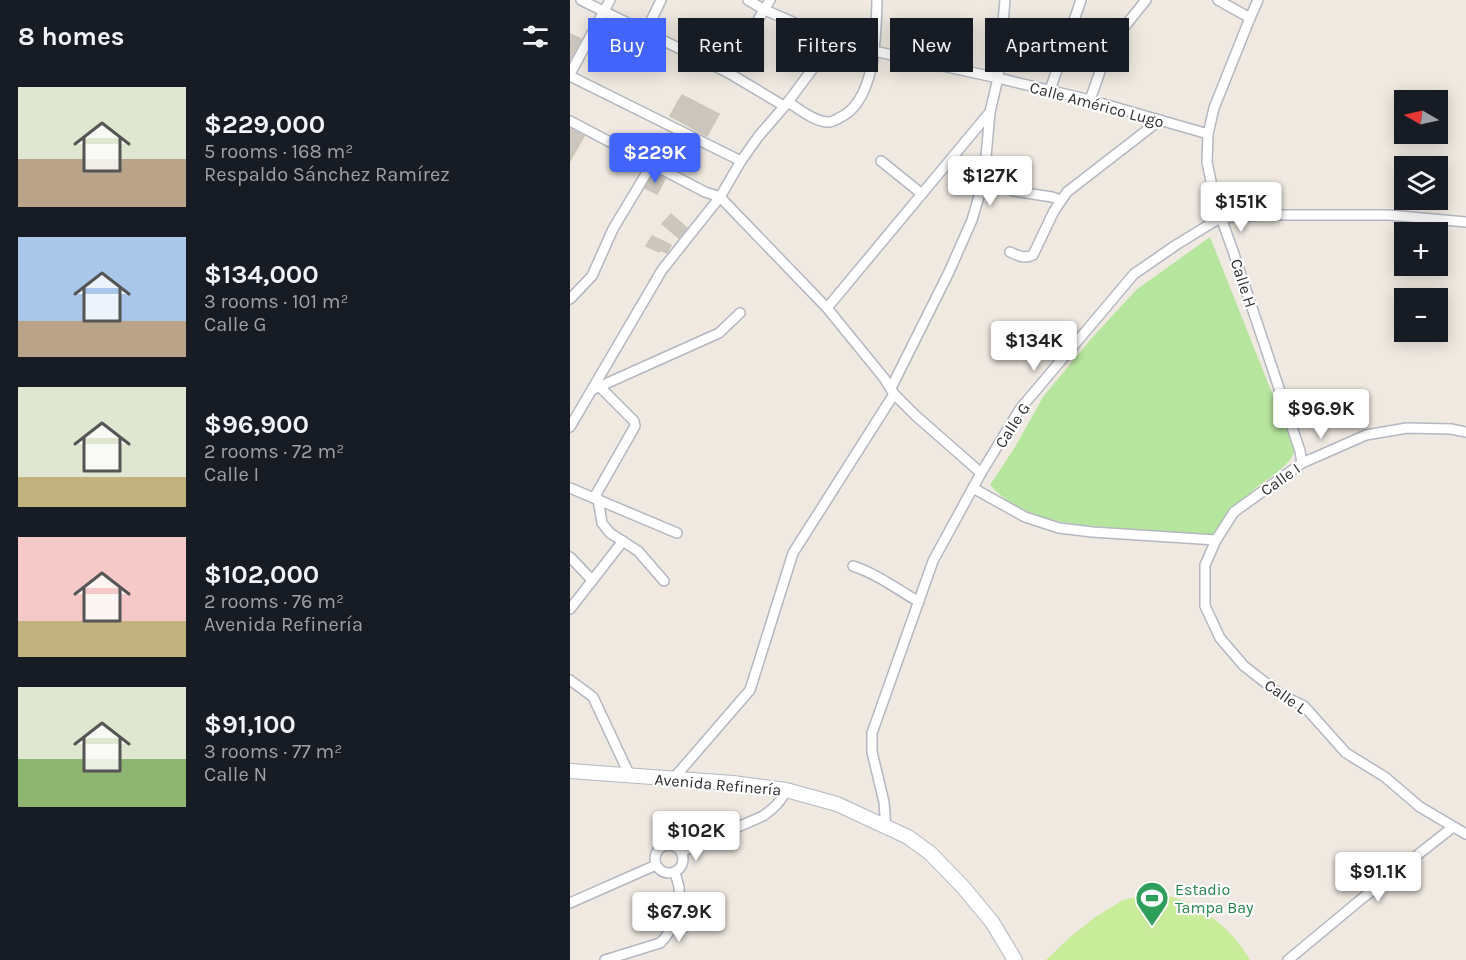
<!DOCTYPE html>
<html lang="en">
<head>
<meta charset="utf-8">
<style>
	:root { --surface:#171b24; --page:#20242c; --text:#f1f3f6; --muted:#9ea1a6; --accent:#4264fb }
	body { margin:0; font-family:Karla,sans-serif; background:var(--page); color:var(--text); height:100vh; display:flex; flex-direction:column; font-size:22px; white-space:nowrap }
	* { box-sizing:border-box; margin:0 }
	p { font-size:20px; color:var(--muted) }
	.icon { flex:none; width:33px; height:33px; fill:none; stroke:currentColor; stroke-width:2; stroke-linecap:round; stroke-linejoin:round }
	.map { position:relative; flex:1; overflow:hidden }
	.details { display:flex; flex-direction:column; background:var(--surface); width:570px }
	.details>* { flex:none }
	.banner { position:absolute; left:18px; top:18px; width:570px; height:54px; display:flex; gap:12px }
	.needle { width:39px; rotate:279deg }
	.controls { position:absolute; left:824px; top:90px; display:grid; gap:12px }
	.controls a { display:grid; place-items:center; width:54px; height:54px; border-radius:0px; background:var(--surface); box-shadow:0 3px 15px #0003; font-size:30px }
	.price { position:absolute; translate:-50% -51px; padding:0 14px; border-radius:6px; background:#fff; color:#222; font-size:20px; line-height:39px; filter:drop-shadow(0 2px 3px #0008) }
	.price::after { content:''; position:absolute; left:50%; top:36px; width:18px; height:14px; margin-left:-9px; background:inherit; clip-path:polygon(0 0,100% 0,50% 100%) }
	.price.on { background:var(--accent); color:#fff }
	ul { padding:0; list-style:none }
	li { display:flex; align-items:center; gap:18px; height:150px; padding:0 18px }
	li span { display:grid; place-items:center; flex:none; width:168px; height:120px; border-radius:0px; color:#555 }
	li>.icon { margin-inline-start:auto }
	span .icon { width:72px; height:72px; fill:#fffc; stroke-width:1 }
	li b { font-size:26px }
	h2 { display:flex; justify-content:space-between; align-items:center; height:72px; padding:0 18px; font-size:26px }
	.chip { padding:0 21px; border-radius:0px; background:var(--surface); box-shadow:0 3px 15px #0003; font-size:21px; line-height:54px }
	.chip.on { background:var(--accent); color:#fff }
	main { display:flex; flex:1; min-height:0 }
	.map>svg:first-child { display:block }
</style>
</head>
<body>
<main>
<section class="details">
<h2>8 homes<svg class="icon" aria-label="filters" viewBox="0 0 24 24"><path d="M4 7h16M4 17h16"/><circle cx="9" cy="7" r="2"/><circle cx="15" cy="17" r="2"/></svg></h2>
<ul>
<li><span style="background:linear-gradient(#dfe7d0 60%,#b9a48a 0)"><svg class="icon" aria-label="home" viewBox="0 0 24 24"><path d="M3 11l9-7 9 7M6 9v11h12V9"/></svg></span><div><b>$229,000</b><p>5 rooms · 168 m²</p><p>Respaldo Sánchez Ramírez</p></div></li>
<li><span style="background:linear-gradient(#a9c7e8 70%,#b9a48a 0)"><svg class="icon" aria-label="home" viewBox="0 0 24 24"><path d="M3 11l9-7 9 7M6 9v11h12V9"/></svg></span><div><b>$134,000</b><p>3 rooms · 101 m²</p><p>Calle G</p></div></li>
<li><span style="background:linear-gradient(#dfe7d0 75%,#c2b280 0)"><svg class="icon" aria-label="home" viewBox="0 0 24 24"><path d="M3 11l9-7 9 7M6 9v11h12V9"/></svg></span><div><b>$96,900</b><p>2 rooms · 72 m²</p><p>Calle I</p></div></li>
<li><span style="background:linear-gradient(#f6c9c9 70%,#c2b280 0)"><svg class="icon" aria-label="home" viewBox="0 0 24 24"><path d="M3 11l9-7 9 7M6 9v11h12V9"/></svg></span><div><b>$102,000</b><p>2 rooms · 76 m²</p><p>Avenida Refinería</p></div></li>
<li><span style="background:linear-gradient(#dfe7d0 60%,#8fb573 0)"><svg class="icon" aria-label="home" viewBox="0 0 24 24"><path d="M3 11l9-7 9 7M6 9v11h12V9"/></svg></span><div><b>$91,100</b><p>3 rooms · 77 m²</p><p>Calle N</p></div></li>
</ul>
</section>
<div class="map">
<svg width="896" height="960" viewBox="0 0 896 960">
	<rect width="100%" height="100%" fill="#efe9e1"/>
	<path fill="#b6e59e" d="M640 237 725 451 720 460 708 472 687 487 664 507 645 537C619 535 593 532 567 530 517 526 456 525 420 485L445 447 473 397 520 340 566 290Z"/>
	<g fill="#c9ec9a">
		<polygon points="46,30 80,47 69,69 35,52"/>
		<path d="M583 894C590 895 598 896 606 898 635 907 665 933 680 960H476L499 938 524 918 553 900Z"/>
	</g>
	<g fill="#cbc7bf" stroke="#cbc5ba" stroke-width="1.5">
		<polygon points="0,34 11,39 0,60"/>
		<polygon points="112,95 149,114 137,136 100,116"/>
		<polygon points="0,129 14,136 0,161"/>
		<polygon points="84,173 95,179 87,194 75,188"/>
		<polygon points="101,214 117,228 109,238 92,224"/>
		<polygon points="82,236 101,245 97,253 90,250 89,252 76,246"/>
	</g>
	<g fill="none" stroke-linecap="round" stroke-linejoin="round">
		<defs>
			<g id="street">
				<polyline points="11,0 157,72 214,106"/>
				<polyline points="178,0 195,10 264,40 304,51 428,78 520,100 638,134"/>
				<polyline points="648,0 680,18"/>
				<polyline points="688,0 680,18 644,108 638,134 637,162 645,201 663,251 730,451 732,463"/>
				<polyline points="76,31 91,0"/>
				<polyline points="157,72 200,0"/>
				<polyline points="0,74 40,0"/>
				<polyline points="0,76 171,161"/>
				<polyline points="480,90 511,0"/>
				<polyline points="520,100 539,46 576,0"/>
				<path d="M218 102C229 109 246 123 260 122 261 122 268 119 269 118 306 102 306 35 307 0"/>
				<polyline points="0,121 135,192 150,197 257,308 314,378 324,394 345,415 411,473"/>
				<polyline points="311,161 352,194"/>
				<polyline points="440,188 443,191 482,197 491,200"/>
				<path d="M440 252C448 256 455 259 463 255L484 211 497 192 590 120"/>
				<polyline points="0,299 22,276 43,229 82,164"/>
				<polyline points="257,308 420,112"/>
				<polyline points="321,388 379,272 402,220 414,179 420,112 428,78 435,0"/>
				<polyline points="24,389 149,333 170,313"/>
				<polyline points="0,427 92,270 150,197 171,161 188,137 218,102 264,40"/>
				<polyline points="896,432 881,429 837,428 796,435 746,457 732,463 664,512 646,540 635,565 635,606 650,638 674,666 710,694 734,706 776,753 815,777 850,807 896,834"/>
				<polyline points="0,488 107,533"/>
				<polyline points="403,488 455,517 489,528 522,532 646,540"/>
				<polyline points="24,498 65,426 64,421 29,386"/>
				<polyline points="28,499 32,523 40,533 68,551 94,581"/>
				<polyline points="0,557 22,580"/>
				<path d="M283 566C307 574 327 589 349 602"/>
				<polyline points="0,609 53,541"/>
				<polyline points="0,680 23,697 60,776"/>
				<polyline points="103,779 180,690 223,553 324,394"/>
				<polyline points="316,828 314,802 302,752 302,733 363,561 411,473 450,409 564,274 606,245 650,218 693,215 819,215 896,222"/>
				<circle cx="99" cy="859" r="14"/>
				<path d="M111 852 193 816C204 808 211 802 216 790"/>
				<polyline points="0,903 86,865"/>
				<path d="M35 960 90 943C104 931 110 905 109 887 108 882 106 877 105 872"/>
				<polyline points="718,960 789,901 883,827"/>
			</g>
			<polyline id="secondary" points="0,771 163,783 216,790 267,804 338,837 360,853 393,887 422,922 445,960"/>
		</defs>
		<use href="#street" stroke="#b4b7c1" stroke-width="12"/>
		<use href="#secondary" stroke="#b4b7c1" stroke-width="16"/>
		<use href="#street" stroke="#fff" stroke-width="9"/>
		<use href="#secondary" stroke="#fff" stroke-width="14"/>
	</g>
	<defs>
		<symbol id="stadium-pin" viewBox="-11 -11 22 30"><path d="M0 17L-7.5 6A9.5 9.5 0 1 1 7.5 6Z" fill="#2e9e5b" stroke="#fff"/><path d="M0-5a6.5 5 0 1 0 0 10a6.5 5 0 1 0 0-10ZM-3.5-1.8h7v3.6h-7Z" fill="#fff"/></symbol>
	</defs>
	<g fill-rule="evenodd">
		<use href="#stadium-pin" x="563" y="879" width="38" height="52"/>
	</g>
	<g text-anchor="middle" stroke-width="4.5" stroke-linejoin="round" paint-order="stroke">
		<g font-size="16" fill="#2e2e2e" stroke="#fff">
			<text transform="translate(527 104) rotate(15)" y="6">Calle Américo Lugo</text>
			<text transform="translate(674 283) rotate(72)" y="6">Calle H</text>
			<text transform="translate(442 425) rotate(-57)" y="6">Calle G</text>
			<text transform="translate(710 479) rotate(-35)" y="6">Calle I</text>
			<text transform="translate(716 696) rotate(35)" y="6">Calle L</text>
			<text transform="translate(148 784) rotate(5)" y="6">Avenida Refinería</text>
		</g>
		<g font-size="16" fill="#27864d" stroke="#fff" text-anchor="start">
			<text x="605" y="895">Estadio<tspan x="605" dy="18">Tampa Bay</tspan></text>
		</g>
	</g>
</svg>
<div class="controls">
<a><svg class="needle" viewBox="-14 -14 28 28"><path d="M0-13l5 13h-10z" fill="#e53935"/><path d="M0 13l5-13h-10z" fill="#9ea1a6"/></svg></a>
<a><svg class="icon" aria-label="layers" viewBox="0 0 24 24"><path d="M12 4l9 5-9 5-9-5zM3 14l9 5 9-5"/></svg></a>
<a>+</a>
<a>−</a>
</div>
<b class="price on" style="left:85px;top:184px">$229K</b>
<b class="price" style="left:420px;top:207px">$127K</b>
<b class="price" style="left:671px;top:233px">$151K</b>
<b class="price" style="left:464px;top:372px">$134K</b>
<b class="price" style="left:751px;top:440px">$96.9K</b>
<b class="price" style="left:126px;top:862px">$102K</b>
<b class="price" style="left:808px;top:903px">$91.1K</b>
<b class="price" style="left:109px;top:943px">$67.9K</b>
<div class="banner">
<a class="chip on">Buy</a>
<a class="chip">Rent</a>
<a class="chip">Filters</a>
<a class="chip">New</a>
<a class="chip">Apartment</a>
</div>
</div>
</main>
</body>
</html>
